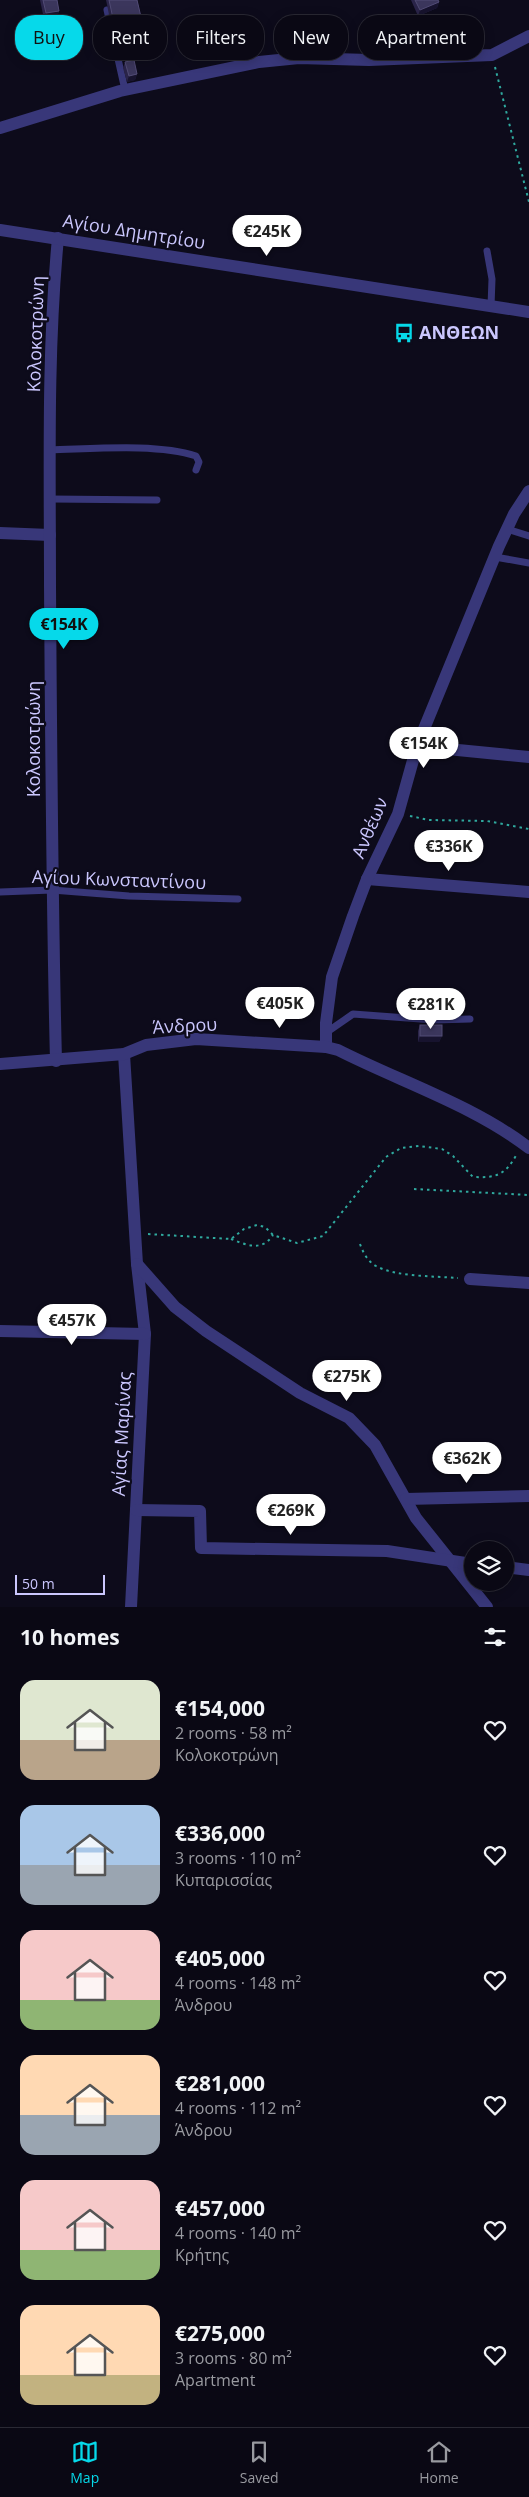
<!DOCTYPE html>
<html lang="en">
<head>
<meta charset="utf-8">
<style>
	:root { --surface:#0a0814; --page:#181622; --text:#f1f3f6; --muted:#999aa0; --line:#2a2934; --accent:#06d9ea }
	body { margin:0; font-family:"Open Sans",sans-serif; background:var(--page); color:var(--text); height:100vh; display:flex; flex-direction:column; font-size:19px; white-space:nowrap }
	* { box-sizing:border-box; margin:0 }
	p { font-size:16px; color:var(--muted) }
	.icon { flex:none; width:28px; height:28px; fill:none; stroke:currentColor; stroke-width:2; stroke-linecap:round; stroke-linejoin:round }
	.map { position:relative; height:1607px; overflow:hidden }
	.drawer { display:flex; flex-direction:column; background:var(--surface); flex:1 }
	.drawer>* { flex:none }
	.banner { position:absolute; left:15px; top:15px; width:500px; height:45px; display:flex; gap:10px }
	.buttons { position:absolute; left:464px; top:1541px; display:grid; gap:10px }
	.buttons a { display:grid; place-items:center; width:50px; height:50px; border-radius:50%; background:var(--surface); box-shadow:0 2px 12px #0003,0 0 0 1px var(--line); font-size:25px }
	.scale { position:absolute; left:15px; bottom:12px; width:90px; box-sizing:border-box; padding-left:5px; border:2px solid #cbc7fe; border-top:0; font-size:14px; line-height:18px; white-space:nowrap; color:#cbc7fe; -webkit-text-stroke:4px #0d0b1b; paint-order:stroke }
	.price { position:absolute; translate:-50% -42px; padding:0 11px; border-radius:18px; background:#fff; color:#222; font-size:16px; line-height:32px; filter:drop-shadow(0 1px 2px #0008) }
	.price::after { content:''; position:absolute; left:50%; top:30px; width:15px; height:11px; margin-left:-8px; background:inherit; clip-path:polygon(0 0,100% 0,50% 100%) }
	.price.on { background:var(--accent); color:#111 }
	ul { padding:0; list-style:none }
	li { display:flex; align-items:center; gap:15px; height:125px; padding:0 20px }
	li span { display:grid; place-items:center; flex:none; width:140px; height:100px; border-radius:15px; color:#555 }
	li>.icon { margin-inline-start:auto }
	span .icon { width:60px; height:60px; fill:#fffc; stroke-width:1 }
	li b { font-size:21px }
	h2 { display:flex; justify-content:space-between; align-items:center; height:60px; padding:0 20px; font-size:21px }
	.chip { padding:0 18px; border-radius:20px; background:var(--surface); box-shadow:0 2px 12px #0003,0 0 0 1px var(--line); font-size:18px; line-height:45px }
	.chip.on { background:var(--accent); color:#111 }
	.tab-bar { display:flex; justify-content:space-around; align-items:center; height:70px; border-top:1px solid var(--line); background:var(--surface); font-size:14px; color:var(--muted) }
	.tab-bar a { display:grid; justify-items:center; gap:2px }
	.tab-bar .on { color:var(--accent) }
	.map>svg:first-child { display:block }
</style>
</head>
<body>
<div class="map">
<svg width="529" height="1607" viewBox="0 0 529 1607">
	<rect width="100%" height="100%" fill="#0d0b1b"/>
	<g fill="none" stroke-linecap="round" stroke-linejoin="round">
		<g stroke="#2fa99e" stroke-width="2" stroke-dasharray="2.5 4" stroke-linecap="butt">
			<polyline points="495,67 529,202"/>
			<polyline points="410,816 429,820 487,821 529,829"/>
			<polyline points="414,1189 529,1195"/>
			<path d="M148 1234 231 1239 244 1229 257 1225 265 1227 273 1235 297 1243 323 1236 386 1157 401 1148 419 1146 442 1149 453 1156 473 1177C497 1178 505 1175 517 1154"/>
			<path d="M231 1239C246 1245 262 1252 273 1235"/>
			<path d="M360 1244C363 1252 367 1261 376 1266 396 1277 434 1276 458 1278"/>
		</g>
		<g stroke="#383779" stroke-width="7">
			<polyline points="107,10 125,90"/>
			<polyline points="487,251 492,279 491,306"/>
			<path d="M50 450C92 449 157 443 196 456L199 462 196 470"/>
			<polyline points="51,499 157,500"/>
			<polyline points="507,529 529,536"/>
			<polyline points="495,557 529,563"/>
			<polyline points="0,892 52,890 129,896 238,899"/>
			<polyline points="327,1032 353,1014 434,1020 470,1019"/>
		</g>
		<g stroke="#383779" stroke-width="12">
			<polyline points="0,128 120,91 259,62 299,58 369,60 492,55 529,36"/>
			<polyline points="0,533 50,535"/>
			<polyline points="417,746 529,757"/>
			<polyline points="367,879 529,892"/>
			<polyline points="326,1047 326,1023 332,977 353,916 367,879 398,814 417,746 499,546 514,514 529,491"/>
			<polyline points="124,1054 137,1264 145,1334 131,1607"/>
			<path d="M56 1061C52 902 51 744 50 585 50 470 47 353 58 238"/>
			<path d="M0 1064 124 1054 146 1045 196 1039 326 1047 338 1050C401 1082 473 1105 529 1148"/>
			<polyline points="137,1264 175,1307 206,1331 300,1393 349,1418 375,1445 416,1518 487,1607"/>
			<polyline points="470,1279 529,1283"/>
			<polyline points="0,1331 145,1334"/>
			<polyline points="406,1499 529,1496"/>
			<polyline points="136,1510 200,1511 201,1548 387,1551 472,1564"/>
			<polyline points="505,1567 529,1570"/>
		</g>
		<polyline stroke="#383779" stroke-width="12" points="0,230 529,312"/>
	</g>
	<g fill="#2a2449">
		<polygon points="40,0 57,0 59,11 57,17 44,19"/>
		<polygon points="106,0 137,0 141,17 139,23 112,29"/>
		<polygon points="411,0 438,0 439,2 437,8 418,16"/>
		<polygon points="125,62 137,74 135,80 127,82 123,68"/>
		<polygon points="420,1025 442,1036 439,1042 418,1042 418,1031"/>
	</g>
	<g fill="#17132e">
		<polygon points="439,2 437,8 418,16 420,10"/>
		<polygon points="59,11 57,17 44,19 46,13"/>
		<polygon points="141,17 139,23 112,29 114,23"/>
		<polygon points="137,74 135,80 127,82 129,76"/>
		<polygon points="420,1036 442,1036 439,1042 418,1042"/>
	</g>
	<g fill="#3b365c" stroke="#524c76">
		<polygon points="43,0 57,0 59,11 46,13"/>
		<polygon points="109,0 137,0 141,17 114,23"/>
		<polygon points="415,0 438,0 439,2 420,10"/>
		<polygon points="134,60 137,74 129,76 125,62"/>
		<rect x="420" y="1025" width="22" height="11"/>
	</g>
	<defs>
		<symbol id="bus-bare" viewBox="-9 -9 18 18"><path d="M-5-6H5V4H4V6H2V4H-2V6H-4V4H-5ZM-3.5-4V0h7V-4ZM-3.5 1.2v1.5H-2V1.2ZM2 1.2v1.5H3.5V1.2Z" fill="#06d9ea" stroke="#0d0b1b" stroke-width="2.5" paint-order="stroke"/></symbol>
	</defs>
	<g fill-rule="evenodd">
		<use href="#bus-bare" x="390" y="319" width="28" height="28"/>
	</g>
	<g text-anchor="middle" stroke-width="4.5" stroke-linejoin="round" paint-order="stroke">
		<g font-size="18" fill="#cbc7fe" stroke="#0d0b1b">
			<text transform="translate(134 232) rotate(9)" y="6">Αγίου Δημητρίου</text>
			<text transform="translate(36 334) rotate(-88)" y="6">Κολοκοτρώνη</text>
			<text transform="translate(34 739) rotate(-90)" y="6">Κολοκοτρώνη</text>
			<text transform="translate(370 828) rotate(-67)" y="6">Ανθέων</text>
			<text transform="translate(119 880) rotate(2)" y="6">Αγίου Κωνσταντίνου</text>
			<text transform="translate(185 1026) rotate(-3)" y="6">Άνδρου</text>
			<text transform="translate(122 1434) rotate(-87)" y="6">Αγίας Μαρίνας</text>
		</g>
		<g font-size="18" font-weight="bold" fill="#cbc7fe" stroke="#0d0b1b" text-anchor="start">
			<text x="419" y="339">ΑΝΘΕΩΝ</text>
		</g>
	</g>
</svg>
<div class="buttons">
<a><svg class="icon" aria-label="layers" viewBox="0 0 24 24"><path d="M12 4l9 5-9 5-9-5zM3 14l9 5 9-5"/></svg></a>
</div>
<div class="scale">50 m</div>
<b class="price" style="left:267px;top:257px">€245K</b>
<b class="price on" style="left:64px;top:650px">€154K</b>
<b class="price" style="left:424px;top:769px">€154K</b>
<b class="price" style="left:449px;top:872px">€336K</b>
<b class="price" style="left:280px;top:1029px">€405K</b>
<b class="price" style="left:431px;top:1030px">€281K</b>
<b class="price" style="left:72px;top:1346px">€457K</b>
<b class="price" style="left:347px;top:1402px">€275K</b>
<b class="price" style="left:467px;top:1484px">€362K</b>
<b class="price" style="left:291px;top:1536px">€269K</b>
<div class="banner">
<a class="chip on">Buy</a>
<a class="chip">Rent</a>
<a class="chip">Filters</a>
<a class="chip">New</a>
<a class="chip">Apartment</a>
</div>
</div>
<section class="drawer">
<h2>10 homes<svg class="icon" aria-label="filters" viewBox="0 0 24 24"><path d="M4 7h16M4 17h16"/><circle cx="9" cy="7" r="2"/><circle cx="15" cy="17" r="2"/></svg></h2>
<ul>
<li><span style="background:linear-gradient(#dfe7d0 60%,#b9a48a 0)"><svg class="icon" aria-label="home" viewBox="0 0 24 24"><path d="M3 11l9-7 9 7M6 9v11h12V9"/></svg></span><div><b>€154,000</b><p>2 rooms · 58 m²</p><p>Κολοκοτρώνη</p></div><svg class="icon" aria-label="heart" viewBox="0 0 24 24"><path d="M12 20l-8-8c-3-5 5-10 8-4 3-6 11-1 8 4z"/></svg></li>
<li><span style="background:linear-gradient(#a9c7e8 60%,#9aa5b1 0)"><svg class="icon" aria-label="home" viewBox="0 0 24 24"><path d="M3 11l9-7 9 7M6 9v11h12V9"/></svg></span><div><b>€336,000</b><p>3 rooms · 110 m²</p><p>Κυπαρισσίας</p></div><svg class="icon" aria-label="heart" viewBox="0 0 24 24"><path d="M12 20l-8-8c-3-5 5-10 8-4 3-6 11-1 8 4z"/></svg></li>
<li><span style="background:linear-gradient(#f6c9c9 70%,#8fb573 0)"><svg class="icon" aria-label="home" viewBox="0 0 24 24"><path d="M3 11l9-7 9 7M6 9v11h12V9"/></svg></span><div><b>€405,000</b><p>4 rooms · 148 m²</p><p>Άνδρου</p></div><svg class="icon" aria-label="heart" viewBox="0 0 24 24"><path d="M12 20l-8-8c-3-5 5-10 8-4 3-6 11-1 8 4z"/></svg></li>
<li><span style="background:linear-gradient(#ffd9b3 60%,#9aa5b1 0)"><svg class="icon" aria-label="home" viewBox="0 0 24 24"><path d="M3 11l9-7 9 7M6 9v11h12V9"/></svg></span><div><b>€281,000</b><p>4 rooms · 112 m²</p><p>Άνδρου</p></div><svg class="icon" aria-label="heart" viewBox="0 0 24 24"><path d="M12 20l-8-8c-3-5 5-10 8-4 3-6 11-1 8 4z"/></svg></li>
<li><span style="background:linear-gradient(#f6c9c9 70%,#8fb573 0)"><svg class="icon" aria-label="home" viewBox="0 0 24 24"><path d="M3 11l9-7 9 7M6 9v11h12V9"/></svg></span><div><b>€457,000</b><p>4 rooms · 140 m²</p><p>Κρήτης</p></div><svg class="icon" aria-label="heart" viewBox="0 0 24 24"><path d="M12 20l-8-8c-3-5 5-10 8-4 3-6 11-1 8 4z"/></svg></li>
<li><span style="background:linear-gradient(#ffd9b3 70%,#c2b280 0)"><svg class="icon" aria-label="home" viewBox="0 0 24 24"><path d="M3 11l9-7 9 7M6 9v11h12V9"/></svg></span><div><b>€275,000</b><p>3 rooms · 80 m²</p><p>Apartment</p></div><svg class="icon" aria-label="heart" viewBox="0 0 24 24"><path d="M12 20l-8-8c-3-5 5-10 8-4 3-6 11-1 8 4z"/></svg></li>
</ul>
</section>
<nav class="tab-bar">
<a class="on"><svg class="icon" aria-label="map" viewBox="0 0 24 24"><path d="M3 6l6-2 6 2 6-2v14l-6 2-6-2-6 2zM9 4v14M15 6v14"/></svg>Map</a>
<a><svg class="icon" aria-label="saved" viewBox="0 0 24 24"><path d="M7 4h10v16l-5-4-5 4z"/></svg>Saved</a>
<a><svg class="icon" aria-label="home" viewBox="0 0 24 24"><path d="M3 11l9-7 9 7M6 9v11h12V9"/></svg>Home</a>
</nav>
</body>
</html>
